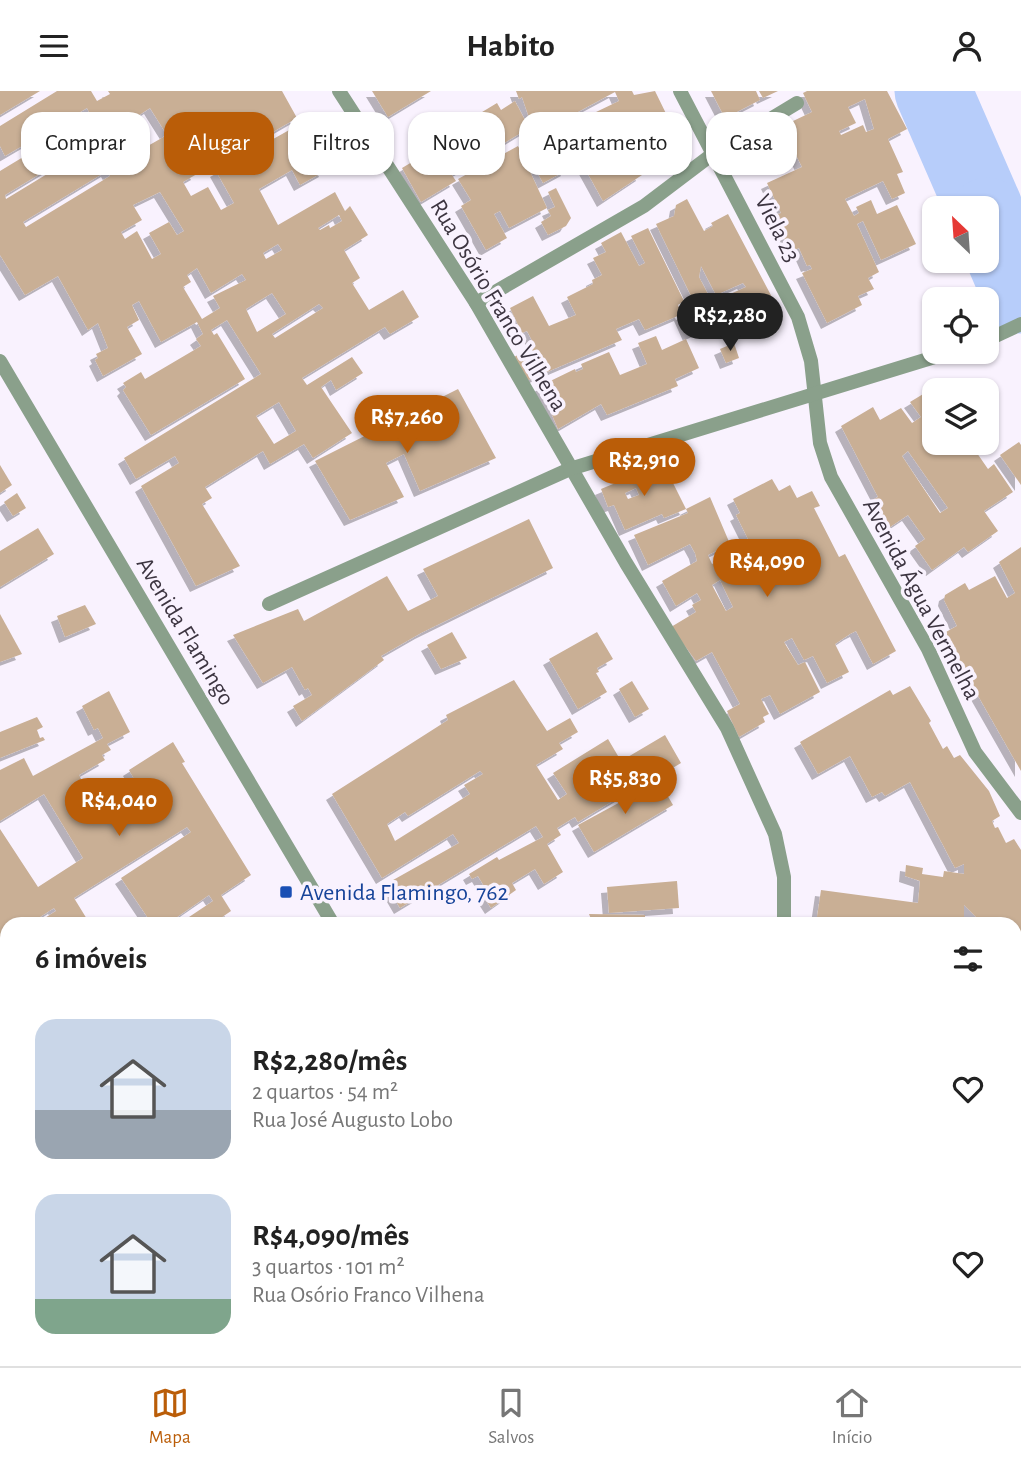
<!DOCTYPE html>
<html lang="pt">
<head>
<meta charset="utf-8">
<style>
	:root { --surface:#fff; --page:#f6f6f6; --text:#222; --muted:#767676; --line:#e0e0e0; --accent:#ba5d08 }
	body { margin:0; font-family:"Alegreya Sans",sans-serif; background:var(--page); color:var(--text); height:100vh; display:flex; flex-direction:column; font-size:26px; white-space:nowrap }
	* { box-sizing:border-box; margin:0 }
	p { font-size:23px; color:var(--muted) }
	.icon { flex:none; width:38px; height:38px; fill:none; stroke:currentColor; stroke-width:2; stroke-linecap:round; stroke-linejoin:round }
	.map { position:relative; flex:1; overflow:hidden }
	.drawer { position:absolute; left:0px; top:826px; width:1022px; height:450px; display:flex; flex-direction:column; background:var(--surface); border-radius:21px 21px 0 0; box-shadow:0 2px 5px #0004 }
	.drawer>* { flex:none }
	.top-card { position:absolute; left:21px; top:21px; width:980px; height:63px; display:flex; gap:14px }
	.needle { width:46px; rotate:335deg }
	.tools { position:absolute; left:922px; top:105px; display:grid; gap:14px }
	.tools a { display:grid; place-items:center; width:77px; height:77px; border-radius:14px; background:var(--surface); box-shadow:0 2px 5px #0004; font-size:35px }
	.price { position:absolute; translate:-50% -60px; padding:0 16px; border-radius:24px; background:var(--accent); color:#fff; font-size:23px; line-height:46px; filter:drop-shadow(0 2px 4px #0008) }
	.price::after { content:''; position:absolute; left:50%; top:42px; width:21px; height:16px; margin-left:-10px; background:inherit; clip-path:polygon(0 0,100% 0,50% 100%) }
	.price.on { background:#222; color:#fff }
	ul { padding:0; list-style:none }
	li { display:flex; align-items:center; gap:21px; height:175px; padding:0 35px }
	li span { display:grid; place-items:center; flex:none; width:196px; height:140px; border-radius:21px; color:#555 }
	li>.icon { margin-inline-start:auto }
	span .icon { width:84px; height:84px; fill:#fffc; stroke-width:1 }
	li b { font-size:30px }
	h2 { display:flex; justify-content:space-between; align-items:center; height:84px; padding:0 35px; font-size:30px }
	.tag { padding:0 24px; border-radius:21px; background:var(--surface); box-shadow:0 2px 5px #0004; font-size:24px; line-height:63px }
	.tag.on { background:var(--accent); color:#fff }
	header { display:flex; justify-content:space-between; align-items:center; height:91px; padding:0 35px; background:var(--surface); font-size:32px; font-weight:700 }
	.menu { display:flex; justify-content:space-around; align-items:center; height:98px; border-top:2px solid var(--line); background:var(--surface); font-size:19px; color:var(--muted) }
	.menu a { display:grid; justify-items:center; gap:4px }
	.menu .on { color:var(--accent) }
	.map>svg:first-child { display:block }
</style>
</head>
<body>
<header><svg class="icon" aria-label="menu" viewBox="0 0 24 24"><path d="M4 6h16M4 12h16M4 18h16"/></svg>Habito<svg class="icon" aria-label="person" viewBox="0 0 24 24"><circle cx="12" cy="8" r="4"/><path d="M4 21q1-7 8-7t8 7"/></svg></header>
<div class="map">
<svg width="1021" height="1275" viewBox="0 0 1021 1275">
	<defs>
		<filter id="shadow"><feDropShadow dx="-6" dy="6" stdDeviation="0" flood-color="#0004"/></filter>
	</defs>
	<rect width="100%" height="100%" fill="#f9f2fe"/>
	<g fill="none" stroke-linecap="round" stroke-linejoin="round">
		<g stroke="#b7cdfa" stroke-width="77">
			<polyline points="933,0 984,117"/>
			<polyline points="987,125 1021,204"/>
		</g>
	</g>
	<g fill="#c9af95" fill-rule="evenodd" filter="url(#shadow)">
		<polygon points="0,0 40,0 0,24"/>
		<path d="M57 0H91L97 10 110 3 108 0H282L297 27 259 49 249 33 189 69 197 83 183 91 191 105 208 96 221 119 234 112 216 80 300 33 325 80 300 94 292 79 259 98 278 134 335 101 345 120 350 115 368 144 344 159 360 187 352 192 369 219 403 199 419 226 390 243 385 236 302 287 307 294 352 266 363 282 336 299 331 289 321 296 352 342 313 367 304 353 270 373 263 360 205 396 212 407 202 413 240 475 196 495 141 395 179 372 175 365 136 388 124 367 261 283 227 229 211 239 214 244 217 242 245 288 151 344 123 299 126 296 123 292 141 281 145 288 201 255 196 248 203 243 197 231 161 251 139 210 132 214 139 229 127 236 142 263 103 285 95 269 98 267 96 263 108 257 98 232 88 239 58 185 25 204 0 164V80L91 25 87 17 5 65 0 55V35ZM150 17 167 44 146 56 130 30ZM101 46 103 49 6 108 5 104ZM107 80 110 85 26 136 23 131ZM160 101 184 140 177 144 169 131 149 142 161 163 152 168 137 140 125 148 121 141 142 129 133 114ZM339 124 342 130 330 137 329 134 320 139 318 137ZM278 153 282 159 266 168 263 162ZM197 177 211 202 242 183 246 189 213 205 220 217 202 228 183 196 191 191 187 184ZM272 202 286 223 257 241 246 218ZM319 213 323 217 275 247 272 243ZM279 311 296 340 274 353 256 325Z"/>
		<polygon points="372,0 431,0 388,26"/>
		<polygon points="516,0 632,0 634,4 655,0 677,45 675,53 652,76 646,64 641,66 645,74 638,77 642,84 603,110 577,63 586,58 573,32 619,10 615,1 561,30 576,60 561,68 567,79 543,92 522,52 535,44 522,6 519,8"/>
		<polygon points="711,0 756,0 760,9 725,27"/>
		<polygon points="759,0 778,0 763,7"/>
		<path d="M807 0H887L907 38 888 48 903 81 897 83 905 102 892 108 883 90 845 108 854 125 859 122 856 116 871 109 877 123 897 114 916 153 881 169 863 130 857 133 879 181 868 187 874 198 858 205 862 214 827 232 802 182 812 178 810 174 807 175 799 157 791 161 773 125 781 122 767 92 802 76 789 50 782 53 788 66 762 78 749 51 812 21 803 2ZM865 8 874 38 866 41 863 34 841 44 839 40 856 32 848 16Z"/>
		<polygon points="515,10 529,37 452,84 456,90 421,111 402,77 452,47 449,41 497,12 501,19"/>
		<polygon points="518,55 547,117 509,137 500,120 494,123 507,147 486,159 461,115 471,109 458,88"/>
		<polygon points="556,97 571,127 566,135 548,144 541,131 551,125 548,119 555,116 548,101"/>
		<path d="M687 108 704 140 713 135 711 132 728 123 774 210 744 223 742 220 689 244 680 224 645 239 639 228 616 238 622 249 526 290 514 266 535 255 527 240 522 242 510 217 533 205 549 235 576 224 567 206 593 193 592 189 602 184 593 167 606 161 601 152 621 141 639 175 645 172 631 145 648 137 684 210 678 214 682 223 697 217 656 133 674 125 676 114ZM701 175 716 204 743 192 746 196 712 211 699 186Z"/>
		<polygon points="656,245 662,259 686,248 699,277 675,288 678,295 607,324 601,313 558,338 540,295 575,278 576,281 583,278 581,273 609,261 620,284 647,273 638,252"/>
		<polygon points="734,252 739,267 726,272 720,258"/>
		<path d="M938 294 942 299H934V352H970L988 378 994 373 1013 401 984 420 998 440 968 461 964 456 932 479 915 455 925 448 908 424 887 438 873 409 878 406 841 335 873 316 880 329 901 317 912 332 921 326 910 311ZM908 360 948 417 940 422 902 365Z"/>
		<polygon points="458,298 496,367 420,400 404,363 386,372 404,406 350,429 315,370"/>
		<polygon points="1019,351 1021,354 1021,394 1000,364"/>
		<polygon points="0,374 12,394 0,402"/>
		<path d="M666 378 686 418 664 427 662 423 625 439 614 414 608 416 601 398 642 381 646 389ZM636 397 639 404 628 408 625 402Z"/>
		<path d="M772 388 779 400 790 394 797 407 812 400 820 415 814 417 839 466 845 463 896 560 873 573 856 540 850 543 835 553 849 581 827 592 813 565 804 569 792 547 784 551 798 574 805 571 820 601 780 623 770 604 761 608 769 623 763 626 765 631 739 646 727 620 740 613 712 561 696 570 671 536 696 521 692 514 701 509 697 502 676 515 662 490 697 470 695 462 690 453 648 474 634 444 688 422 686 418 710 406 730 453 708 464 712 473 743 457 751 474 759 470 736 424 740 422 733 408ZM720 489 733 516 726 520 712 494Z"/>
		<polygon points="17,402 26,417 13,425 4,411"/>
		<polygon points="529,428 553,477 421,542 381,565 384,569 302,630 293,615 312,604 308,597 305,599 292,576 263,592 233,544 298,518 304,530 387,485 408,520 438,505 423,478"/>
		<polygon points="38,437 54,463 0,496 0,460"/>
		<polygon points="1021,456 1021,680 944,545 944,542 957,535 944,509 945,504 965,492 969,499 995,485 1007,507 1015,502 999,471"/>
		<polygon points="85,514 96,533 65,546 57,525"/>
		<polygon points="0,523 22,563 0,571"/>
		<polygon points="452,541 467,567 441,578 427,554"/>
		<polygon points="597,541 613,568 597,577 599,581 596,582 607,601 578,618 549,568"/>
		<path d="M514 589 547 640 570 627 578 641 559 652 563 658 536 674 558 709 567 703 553 682 608 648 621 670 665 644 681 672 656 687 654 685 578 731 575 726 557 737 561 744 547 753 563 781 544 793 535 778 512 792 516 799 491 817 482 803 487 800 478 785 472 788 469 783 497 766 499 769 543 746 536 735 400 817 386 793 459 752 453 743 382 787 332 703 448 629 446 624ZM480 680 483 683 464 694 470 703 395 750 387 733 405 721 408 725Z"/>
		<polygon points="632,590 649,618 635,626 619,598"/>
		<polygon points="910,595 931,630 929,632 943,658 947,655 954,667 960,664 989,700 1000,725 992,730 995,737 998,736 1006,752 1014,748 1021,759 1021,950 1015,954 1015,833 983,833 964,814 964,833 902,833 849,826 849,833 816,833 821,799 918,812 920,790 905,785 906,774 923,777 922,783 943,786 944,780 964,783 964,773 955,777 910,691 885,705 882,701 872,706 850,665 818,683 800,651 890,599 893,604"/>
		<polygon points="109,600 130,641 107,653 111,659 102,664 105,669 79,684 97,719 137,693 129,679 173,651 185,671 182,672 251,784 221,804 231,820 212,833 193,833 189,826 213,810 209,804 167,833 152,833 121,787 191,741 187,736 74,807 90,833 35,833 56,820 54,817 29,833 7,833 7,900 0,892 0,738 38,796 83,767 44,703 0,730 0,679 24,667 33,685 103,647 98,637 94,639 82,615"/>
		<polygon points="37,626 43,636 37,639 40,647 43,646 45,649 0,667 0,641"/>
		<polygon points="659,690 673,714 594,761 578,734"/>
		<polygon points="677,790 679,817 609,822 607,796"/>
		<polygon points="589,823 645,824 645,833 593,833"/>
		<polygon points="7,928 7,948 0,938 0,933"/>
		<polygon points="1015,995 1021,1004 1021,1120 1016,1123"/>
		<polygon points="0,1035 7,1039 7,1053 0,1065 5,1068 0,1077"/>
		<polygon points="7,1092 7,1196 2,1205 7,1208 7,1252 0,1265 0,1104"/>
		<polygon points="1018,1173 1021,1178 1021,1215 1015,1220 1015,1176"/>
		<polygon points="12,1269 42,1269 39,1275 9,1275"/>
		<polygon points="74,1269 136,1269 140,1271 138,1275 84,1275"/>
		<polygon points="155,1269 224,1269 220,1275 152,1275"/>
		<polygon points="236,1269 265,1269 261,1275 224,1275 227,1271 233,1274"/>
		<polygon points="276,1269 303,1269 299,1275 272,1275"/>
		<polygon points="348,1269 388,1269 398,1275 344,1275"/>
	</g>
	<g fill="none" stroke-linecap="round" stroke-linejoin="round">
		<g stroke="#8aa08b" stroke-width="14">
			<polyline points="680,0 798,226 811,270 820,352 831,386 928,558 975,661 1021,722"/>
			<polyline points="476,212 644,115 714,62 797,12"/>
			<polyline points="269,513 570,378"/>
			<polyline points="0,995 7,999"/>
			<polyline points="457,1269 468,1275"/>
		</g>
		<g stroke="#8aa08b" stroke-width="14">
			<polyline points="339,0 476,212 626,472 727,637 775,743 784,786 784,833"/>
			<polyline points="987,249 1021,233"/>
			<polyline points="0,270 333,833"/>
			<polyline points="570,378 951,261"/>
			<polyline points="592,1269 595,1275"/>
			<polyline points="707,1275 709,1269"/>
		</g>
	</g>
	<rect fill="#1a4fb4" stroke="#f9f2fe" stroke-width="2.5" x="279" y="794" width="14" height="14" rx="3.5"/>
	<g text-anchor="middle" stroke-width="7" stroke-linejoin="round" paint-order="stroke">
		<g font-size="24" fill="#3d3541" stroke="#f9f2fe">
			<text transform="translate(778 137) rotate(63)" y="8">Viela 23</text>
			<text transform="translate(499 214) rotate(59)" y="8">Rua Osório Franco Vilhena</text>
			<text transform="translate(922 508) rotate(62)" y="8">Avenida Água Vermelha</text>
			<text transform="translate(186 540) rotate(59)" y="8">Avenida Flamingo</text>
		</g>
		<g font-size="24" fill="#164399" stroke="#f9f2fe" text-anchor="start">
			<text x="300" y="809">Avenida Flamingo, 762</text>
		</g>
	</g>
</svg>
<div class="tools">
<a><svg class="needle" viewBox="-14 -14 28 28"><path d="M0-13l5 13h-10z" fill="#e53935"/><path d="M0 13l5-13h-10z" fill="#767676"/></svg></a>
<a><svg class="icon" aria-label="locate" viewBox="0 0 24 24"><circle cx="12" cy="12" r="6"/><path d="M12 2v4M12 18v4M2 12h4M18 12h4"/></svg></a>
<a><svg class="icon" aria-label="layers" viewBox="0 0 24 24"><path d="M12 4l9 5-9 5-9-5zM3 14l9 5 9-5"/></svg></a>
</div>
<b class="price on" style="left:730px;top:262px">R$2,280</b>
<b class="price" style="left:407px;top:364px">R$7,260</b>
<b class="price" style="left:644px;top:407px">R$2,910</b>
<b class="price" style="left:767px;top:508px">R$4,090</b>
<b class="price" style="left:625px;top:725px">R$5,830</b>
<b class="price" style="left:119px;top:747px">R$4,040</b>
<div class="top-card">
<a class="tag">Comprar</a>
<a class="tag on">Alugar</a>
<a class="tag">Filtros</a>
<a class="tag">Novo</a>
<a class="tag">Apartamento</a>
<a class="tag">Casa</a>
</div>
<section class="drawer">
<h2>6 imóveis<svg class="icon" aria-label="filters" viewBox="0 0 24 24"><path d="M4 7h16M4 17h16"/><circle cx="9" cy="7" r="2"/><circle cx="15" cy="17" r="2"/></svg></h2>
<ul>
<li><span style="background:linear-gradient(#c9d6e8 65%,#9aa5b1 0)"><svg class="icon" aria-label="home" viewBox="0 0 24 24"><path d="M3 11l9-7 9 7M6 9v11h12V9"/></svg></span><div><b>R$2,280/mês</b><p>2 quartos · 54 m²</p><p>Rua José Augusto Lobo</p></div><svg class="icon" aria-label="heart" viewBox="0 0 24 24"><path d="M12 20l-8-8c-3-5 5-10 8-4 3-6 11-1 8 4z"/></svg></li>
<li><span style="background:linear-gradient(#c9d6e8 75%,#7fa58c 0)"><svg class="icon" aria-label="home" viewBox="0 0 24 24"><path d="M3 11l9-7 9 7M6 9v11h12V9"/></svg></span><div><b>R$4,090/mês</b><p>3 quartos · 101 m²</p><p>Rua Osório Franco Vilhena</p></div><svg class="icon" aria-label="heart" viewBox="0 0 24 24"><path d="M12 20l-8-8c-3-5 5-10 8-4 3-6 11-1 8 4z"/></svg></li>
</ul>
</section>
</div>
<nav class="menu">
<a class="on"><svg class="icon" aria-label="map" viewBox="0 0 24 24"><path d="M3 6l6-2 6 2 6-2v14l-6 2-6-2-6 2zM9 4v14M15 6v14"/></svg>Mapa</a>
<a><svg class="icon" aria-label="saved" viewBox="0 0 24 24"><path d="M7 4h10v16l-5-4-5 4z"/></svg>Salvos</a>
<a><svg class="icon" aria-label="home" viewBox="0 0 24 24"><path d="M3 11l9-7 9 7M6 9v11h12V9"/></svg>Início</a>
</nav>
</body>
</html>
